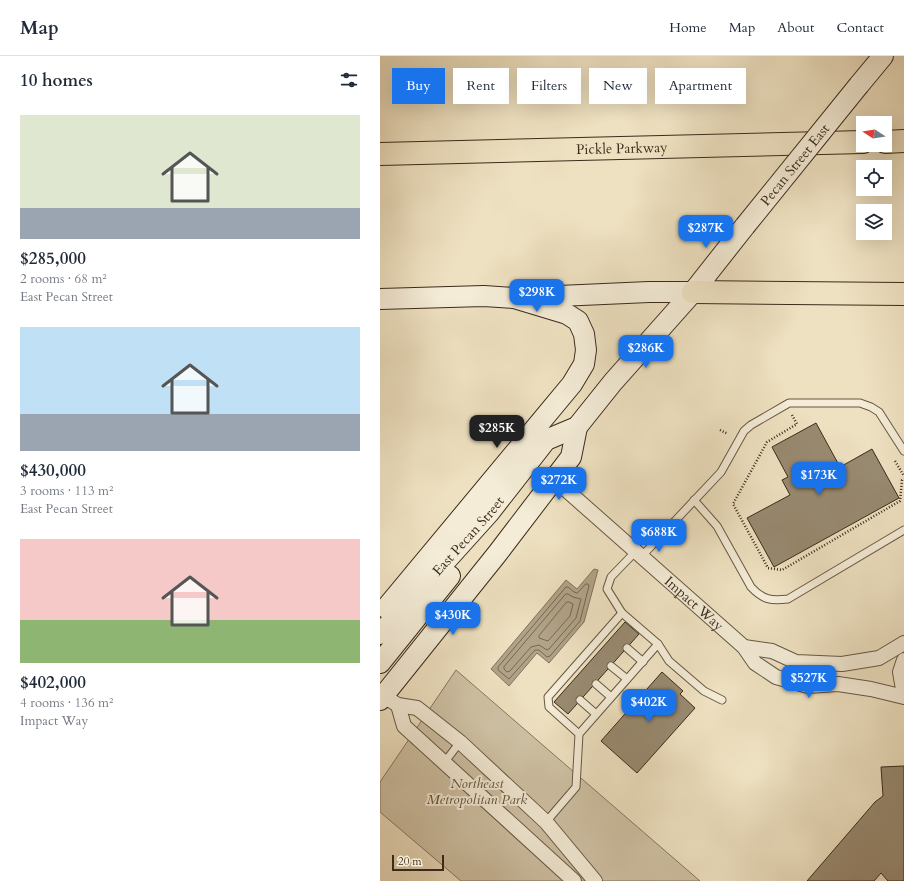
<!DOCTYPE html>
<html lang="en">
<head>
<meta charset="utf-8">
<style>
	:root { --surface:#fff; --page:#f2f2f3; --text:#1f2937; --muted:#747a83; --line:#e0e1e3; --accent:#1a73e8 }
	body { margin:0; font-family:Cardo,serif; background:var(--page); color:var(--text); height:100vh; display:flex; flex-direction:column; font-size:15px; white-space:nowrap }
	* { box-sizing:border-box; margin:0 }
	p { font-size:13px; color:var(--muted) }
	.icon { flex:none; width:22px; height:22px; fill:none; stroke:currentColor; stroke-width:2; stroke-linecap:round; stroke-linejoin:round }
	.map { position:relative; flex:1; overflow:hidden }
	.side { display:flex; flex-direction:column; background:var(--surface); width:380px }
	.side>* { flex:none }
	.banner { position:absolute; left:12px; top:12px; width:380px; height:36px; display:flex; gap:8px }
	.needle { width:26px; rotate:282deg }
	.tools { position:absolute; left:476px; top:60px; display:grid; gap:8px }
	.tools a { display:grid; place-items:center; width:36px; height:36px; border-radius:0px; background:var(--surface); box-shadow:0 4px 16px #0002; font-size:20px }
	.scale { position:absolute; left:12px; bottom:10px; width:52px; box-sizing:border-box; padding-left:4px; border:2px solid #3a2b1a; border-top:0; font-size:11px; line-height:14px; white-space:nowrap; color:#3a2b1a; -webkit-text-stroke:3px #f4ecd7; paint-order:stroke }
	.price { position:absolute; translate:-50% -34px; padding:0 9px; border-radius:8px; background:var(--accent); color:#fff; font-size:13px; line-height:26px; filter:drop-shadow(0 1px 2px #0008) }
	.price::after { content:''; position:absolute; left:50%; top:24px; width:12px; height:9px; margin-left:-6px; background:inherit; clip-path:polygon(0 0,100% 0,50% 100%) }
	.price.selected { background:#222; color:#fff }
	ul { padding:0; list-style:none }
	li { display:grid; align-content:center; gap:8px; height:212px; padding:0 20px }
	li span { display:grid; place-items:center; height:124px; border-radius:0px; color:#555 }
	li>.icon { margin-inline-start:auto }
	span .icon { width:72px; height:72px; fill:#fffc; stroke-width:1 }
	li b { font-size:17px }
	h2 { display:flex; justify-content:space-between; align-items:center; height:48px; padding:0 20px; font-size:17px }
	.tag { padding:0 14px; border-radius:0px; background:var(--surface); box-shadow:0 4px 16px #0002; font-size:14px; line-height:36px }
	.tag.selected { background:var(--accent); color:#fff }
	header { display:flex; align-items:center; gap:24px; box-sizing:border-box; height:56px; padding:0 20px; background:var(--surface); border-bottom:1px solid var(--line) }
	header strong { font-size:19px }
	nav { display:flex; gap:22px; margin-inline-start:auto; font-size:14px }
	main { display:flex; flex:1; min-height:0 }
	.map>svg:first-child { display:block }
</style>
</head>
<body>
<header>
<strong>Map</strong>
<nav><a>Home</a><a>Map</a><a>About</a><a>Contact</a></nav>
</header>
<main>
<section class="side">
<h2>10 homes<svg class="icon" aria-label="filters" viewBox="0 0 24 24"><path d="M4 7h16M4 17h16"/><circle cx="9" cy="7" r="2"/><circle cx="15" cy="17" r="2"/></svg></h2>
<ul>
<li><span style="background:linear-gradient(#dfe7d0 75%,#9aa5b1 0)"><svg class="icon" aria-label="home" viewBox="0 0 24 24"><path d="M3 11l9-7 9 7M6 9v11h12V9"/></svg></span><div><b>$285,000</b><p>2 rooms · 68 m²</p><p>East Pecan Street</p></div></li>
<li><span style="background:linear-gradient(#bfe0f5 70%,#9aa5b1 0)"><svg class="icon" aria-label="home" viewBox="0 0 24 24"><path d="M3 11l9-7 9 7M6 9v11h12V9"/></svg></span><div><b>$430,000</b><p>3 rooms · 113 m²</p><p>East Pecan Street</p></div></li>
<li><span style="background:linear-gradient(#f6c9c9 65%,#8fb573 0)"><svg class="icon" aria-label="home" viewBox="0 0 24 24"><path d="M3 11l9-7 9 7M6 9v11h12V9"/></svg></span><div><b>$402,000</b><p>4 rooms · 136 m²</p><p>Impact Way</p></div></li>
</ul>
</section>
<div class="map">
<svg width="524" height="825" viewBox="0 0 524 825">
	<rect width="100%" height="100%" fill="#eee1c1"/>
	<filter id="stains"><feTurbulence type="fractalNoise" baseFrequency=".005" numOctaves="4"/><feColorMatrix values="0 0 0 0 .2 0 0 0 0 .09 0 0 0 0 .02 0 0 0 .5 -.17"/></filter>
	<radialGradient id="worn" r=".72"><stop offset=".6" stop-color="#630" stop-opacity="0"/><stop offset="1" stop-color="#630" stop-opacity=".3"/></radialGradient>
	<polygon fill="#cfc2a5" stroke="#847660" points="76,614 320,825 81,825 0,756 0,726"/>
	<polygon fill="#b1a388" stroke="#81735c" points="214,513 218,514 204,566 169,607 157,597 129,630 111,613 186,524 197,533"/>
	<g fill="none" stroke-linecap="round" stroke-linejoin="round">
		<g stroke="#766751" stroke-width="1">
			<polygon points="206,528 208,528 209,530 200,565 170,600 167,601 159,594 155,594 129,623 118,614 118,611 186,531 188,531 194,536 197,537"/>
			<polygon points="186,538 188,538 193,541 201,543 196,562 169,593 167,594 159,589 151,591 130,615 127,616 124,613 124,611"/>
			<polygon points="187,546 189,546 193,548 190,560 168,585 159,582 159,580"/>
		</g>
	</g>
	<g fill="#988a71" stroke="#3a2b1a">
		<polygon points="436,367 460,411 492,393 519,442 394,511 367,462 410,439 402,424 408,421 392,391"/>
		<polygon points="245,566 259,578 188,658 174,646"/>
		<polygon points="282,616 303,635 300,638 315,652 257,717 221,685"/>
		<polygon points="524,710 524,825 508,825 501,817 494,825 427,825 495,746 503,740 501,711"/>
	</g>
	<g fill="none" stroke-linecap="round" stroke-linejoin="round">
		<defs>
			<g id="service">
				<path d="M314 444 337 470 371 531C383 544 391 545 408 543L524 474"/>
				<polyline points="262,500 341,416 364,375 371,369 409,347 480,347 491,351 499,356 524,395"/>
				<polyline points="242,557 227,533 231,521 256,495"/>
				<polyline points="247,592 263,606"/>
				<polyline points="231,610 247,623"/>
				<polyline points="216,628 231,641"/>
				<polyline points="200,644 216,658"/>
				<polyline points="199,678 169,651 168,641 242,557 278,588"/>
				<polyline points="64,707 80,686"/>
				<polyline points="166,766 196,731 199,678 278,588 289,605 324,635 342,644"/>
			</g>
			<g id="minor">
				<path id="s1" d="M175 424 364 591 375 607 396 621 428 630 458 628 491 633 524 641"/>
				<polyline points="364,591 392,595 416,606 462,608 499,602 524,587"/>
				<polyline points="524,604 520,616 524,639"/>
				<polyline points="3,640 18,649 37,652 80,686 166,766 215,825"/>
				<polyline points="18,649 24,670 194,825"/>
			</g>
			<g id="secondary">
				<polyline points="479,29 503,0"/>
				<polyline points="0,243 104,240 134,242 269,236 313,236"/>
				<polyline points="6,552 192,328 204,308 206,294 204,278 198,265 187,258 134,242"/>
				<path id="s2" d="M0 578 109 457 166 384 197 371 233 326 313 236 365 170"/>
				<polyline points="0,607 70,520"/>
				<polyline points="0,644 117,498 191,401 197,371"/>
			</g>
			<g id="motorway">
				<polyline points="505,86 524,85"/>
				<path id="s3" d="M0 98 483 86"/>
				<polyline points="313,236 524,238"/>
			</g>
		</defs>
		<use href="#service" stroke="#675844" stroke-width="9"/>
		<use href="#minor" stroke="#675844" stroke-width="16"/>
		<use href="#secondary" stroke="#3a2b1a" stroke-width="22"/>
		<use href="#motorway" stroke="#3a2b1a" stroke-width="24"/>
		<g stroke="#3a2b1a" stroke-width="2.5" stroke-dasharray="1 2" stroke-linecap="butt">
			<polyline points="412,359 417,368 387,386 353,448 388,512 402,514 520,445 522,424 524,423"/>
			<polyline points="340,374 348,378"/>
			<polyline points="515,405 524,420"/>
		</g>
		<use href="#service" stroke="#f4ecd7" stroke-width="7"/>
		<use href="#minor" stroke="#f4ecd7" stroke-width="14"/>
		<use href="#secondary" stroke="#f4ecd7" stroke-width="20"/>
		<use href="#motorway" stroke="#eee1c1" stroke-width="22"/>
		<defs>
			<g id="secondary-bridge">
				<path id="s4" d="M365 170 479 29"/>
			</g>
		</defs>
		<use href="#secondary-bridge" stroke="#3a2b1a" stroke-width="22" stroke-linecap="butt"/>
		<use href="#secondary-bridge" stroke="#f4ecd7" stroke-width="20"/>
	</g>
	<g text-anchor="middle" stroke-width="4" stroke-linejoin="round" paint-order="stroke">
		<g font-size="14" fill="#3a2b1a" stroke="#f4ecd7">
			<text dy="5" stroke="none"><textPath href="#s3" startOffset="242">Pickle Parkway</textPath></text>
			<text dy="5" stroke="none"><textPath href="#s4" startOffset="79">Pecan Street East</textPath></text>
			<text dy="5" stroke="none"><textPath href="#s2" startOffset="132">East Pecan Street</textPath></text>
			<text dy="5" stroke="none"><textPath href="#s1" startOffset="186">Impact Way</textPath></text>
		</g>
		<g font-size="14" font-style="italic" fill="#5f513d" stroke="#f4ecd7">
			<text x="97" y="732">Northeast<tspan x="97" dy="16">Metropolitan Park</tspan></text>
		</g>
	</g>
	<rect width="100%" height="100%" filter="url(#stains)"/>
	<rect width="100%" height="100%" fill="url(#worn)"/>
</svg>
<div class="tools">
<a><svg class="needle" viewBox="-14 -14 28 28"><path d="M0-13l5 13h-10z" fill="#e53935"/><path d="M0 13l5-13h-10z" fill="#747a83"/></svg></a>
<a><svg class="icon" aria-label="locate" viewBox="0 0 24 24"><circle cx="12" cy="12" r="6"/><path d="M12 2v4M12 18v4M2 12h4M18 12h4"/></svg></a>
<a><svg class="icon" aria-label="layers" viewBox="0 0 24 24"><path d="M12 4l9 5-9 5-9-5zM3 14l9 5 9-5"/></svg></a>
</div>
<div class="scale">20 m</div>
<b class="price" style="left:326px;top:193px">$287K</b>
<b class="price" style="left:157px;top:257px">$298K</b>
<b class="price" style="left:266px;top:313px">$286K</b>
<b class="price selected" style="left:117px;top:393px">$285K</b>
<b class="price" style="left:439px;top:440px">$173K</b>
<b class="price" style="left:179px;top:445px">$272K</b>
<b class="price" style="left:279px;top:497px">$688K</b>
<b class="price" style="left:73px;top:580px">$430K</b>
<b class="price" style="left:429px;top:643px">$527K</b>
<b class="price" style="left:269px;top:667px">$402K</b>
<div class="banner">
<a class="tag selected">Buy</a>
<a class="tag">Rent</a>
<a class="tag">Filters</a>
<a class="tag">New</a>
<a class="tag">Apartment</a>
</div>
</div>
</main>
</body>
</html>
